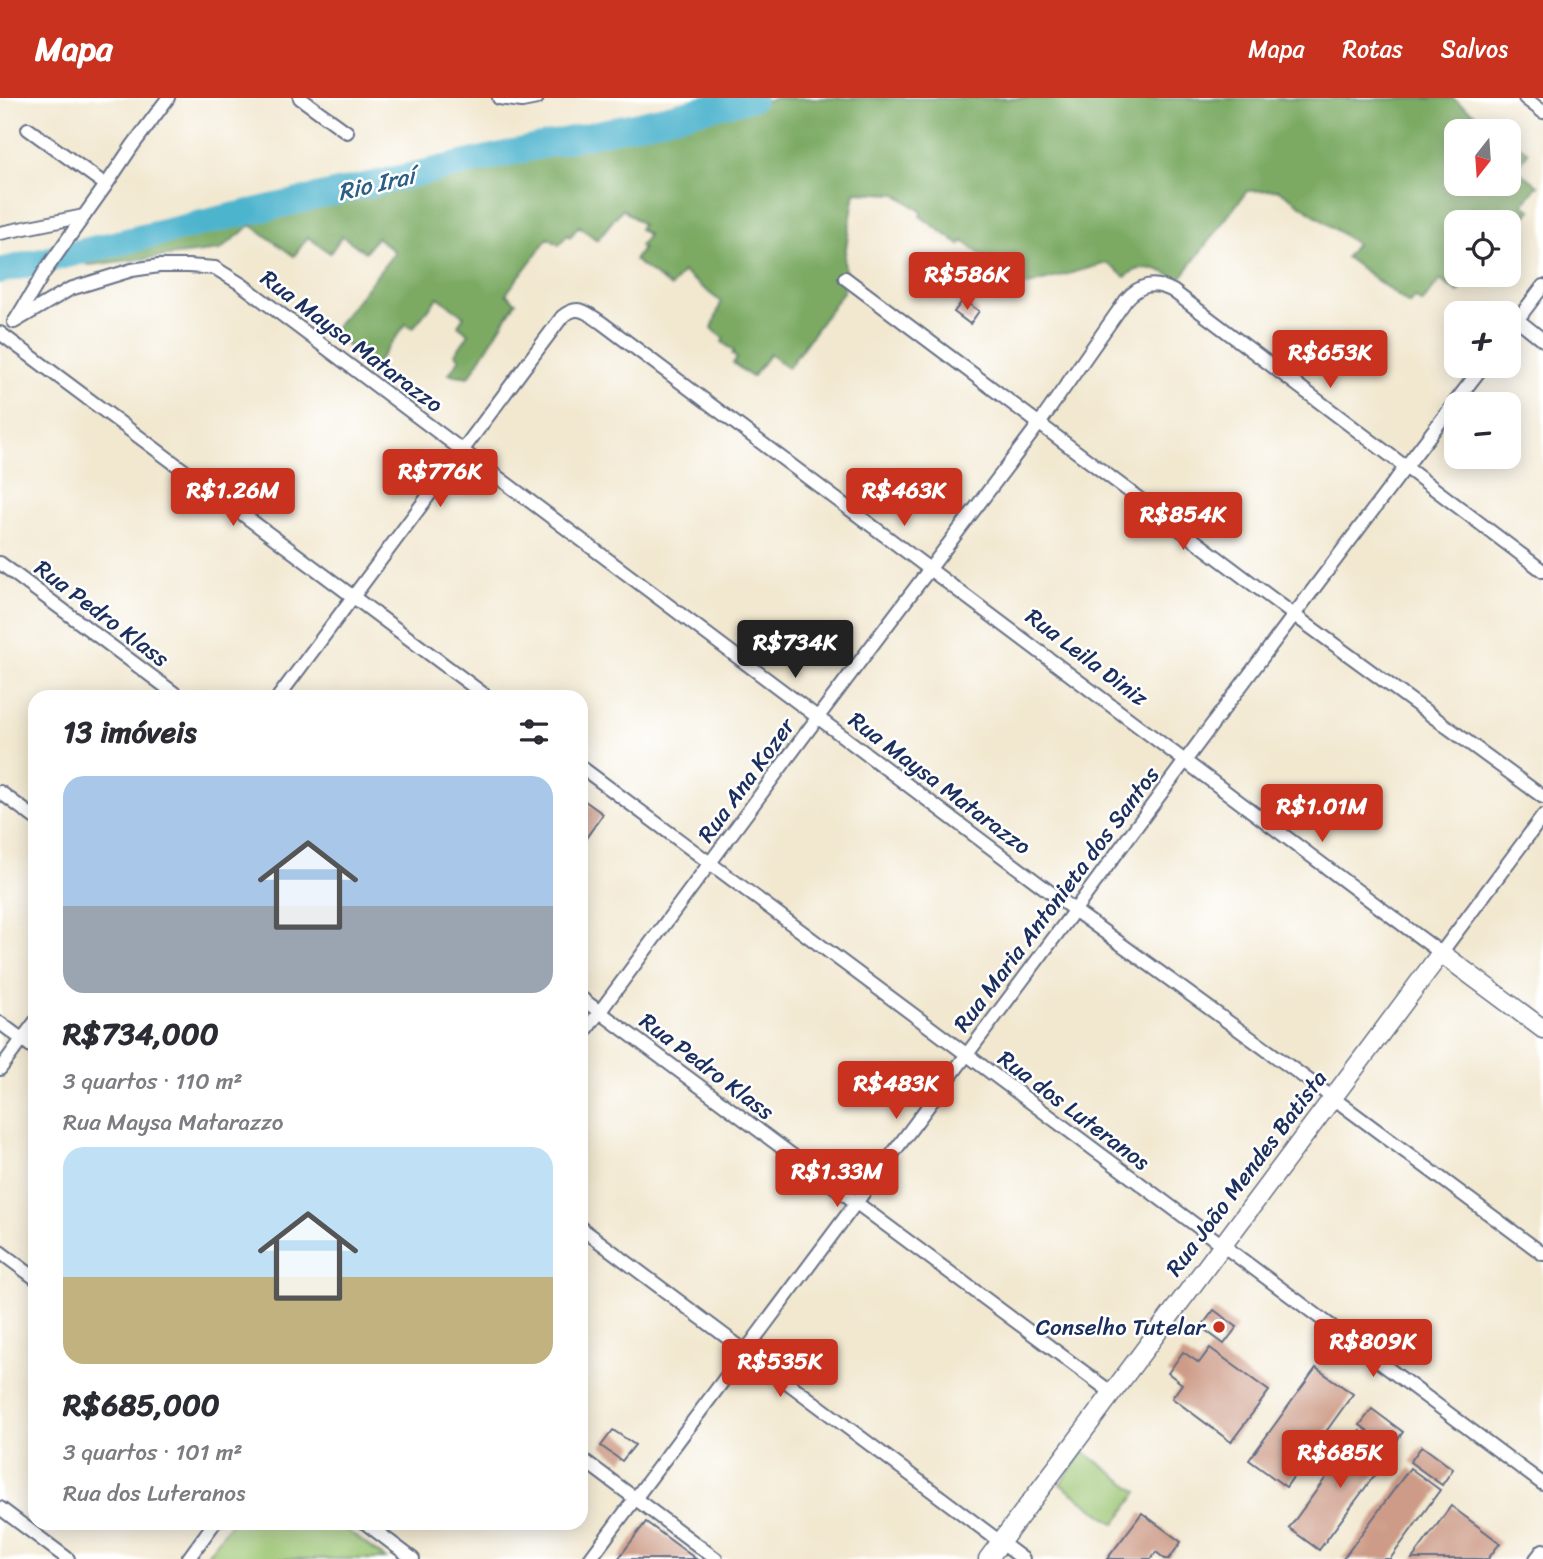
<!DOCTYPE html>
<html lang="pt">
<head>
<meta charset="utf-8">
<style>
	:root { --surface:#fff; --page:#f2f2f3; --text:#2b2b33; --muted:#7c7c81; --accent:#c8321e }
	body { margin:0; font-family:Sriracha,sans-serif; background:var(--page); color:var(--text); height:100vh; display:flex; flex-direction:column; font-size:26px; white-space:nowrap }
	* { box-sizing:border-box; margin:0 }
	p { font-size:23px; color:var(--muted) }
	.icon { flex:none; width:38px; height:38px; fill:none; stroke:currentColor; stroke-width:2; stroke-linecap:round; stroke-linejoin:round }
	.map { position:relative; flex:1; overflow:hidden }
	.drawer { position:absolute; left:28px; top:592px; width:560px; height:840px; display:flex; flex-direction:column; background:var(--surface); border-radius:21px; box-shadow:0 4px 18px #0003 }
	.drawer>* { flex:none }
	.needle { width:46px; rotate:197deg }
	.controls { position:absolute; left:1444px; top:21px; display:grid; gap:14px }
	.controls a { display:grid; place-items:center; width:77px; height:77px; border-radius:14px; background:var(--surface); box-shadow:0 4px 18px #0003; font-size:35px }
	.price { position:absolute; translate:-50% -60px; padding:0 16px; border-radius:7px; background:var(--accent); color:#fff; font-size:23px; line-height:46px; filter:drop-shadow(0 2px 4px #0008) }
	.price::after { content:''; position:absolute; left:50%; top:42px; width:21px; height:16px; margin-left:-10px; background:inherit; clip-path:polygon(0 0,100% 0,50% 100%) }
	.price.active { background:#222; color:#fff }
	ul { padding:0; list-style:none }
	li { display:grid; align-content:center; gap:14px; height:371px; padding:0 35px }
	li span { display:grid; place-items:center; height:217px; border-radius:21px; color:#555 }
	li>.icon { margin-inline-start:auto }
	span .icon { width:126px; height:126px; fill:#fffc; stroke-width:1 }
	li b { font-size:30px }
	h2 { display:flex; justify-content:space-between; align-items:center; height:84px; padding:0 35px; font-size:30px }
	header { display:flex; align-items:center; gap:42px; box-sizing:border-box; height:98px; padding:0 35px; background:var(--accent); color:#fff }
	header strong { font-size:33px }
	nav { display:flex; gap:38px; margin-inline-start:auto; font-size:24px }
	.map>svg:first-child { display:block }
</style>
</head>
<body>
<header>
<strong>Mapa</strong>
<nav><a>Mapa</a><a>Rotas</a><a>Salvos</a></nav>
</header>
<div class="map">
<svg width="1543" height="1461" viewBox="0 0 1543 1461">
	<rect width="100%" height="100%" fill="#fff"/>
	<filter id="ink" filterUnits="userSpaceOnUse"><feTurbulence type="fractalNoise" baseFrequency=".0143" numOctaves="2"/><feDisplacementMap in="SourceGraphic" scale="14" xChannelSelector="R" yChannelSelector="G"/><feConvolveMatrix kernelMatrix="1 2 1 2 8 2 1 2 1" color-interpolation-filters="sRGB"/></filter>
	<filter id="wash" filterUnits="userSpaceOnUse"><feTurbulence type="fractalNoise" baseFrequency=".00686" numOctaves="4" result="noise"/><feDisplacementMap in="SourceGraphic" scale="28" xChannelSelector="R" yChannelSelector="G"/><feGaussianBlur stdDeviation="1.57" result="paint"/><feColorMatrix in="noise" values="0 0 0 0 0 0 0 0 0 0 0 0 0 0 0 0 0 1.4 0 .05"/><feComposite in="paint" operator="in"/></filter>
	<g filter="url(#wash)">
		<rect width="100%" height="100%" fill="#f2e8d0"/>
		<g fill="#9bc571" stroke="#5b7a68" stroke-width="2">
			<polygon points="1084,1354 1138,1394 1115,1426 1060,1386"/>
			<polygon points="232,1424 337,1425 386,1461 204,1461"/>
		</g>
		<path fill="#7caa63" stroke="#4c6c60" stroke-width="2" d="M777 0 1386 1 1452 0 1499 33H1456V86H1508L1509 40 1528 54 1516 71 1538 87 1523 106 1531 112 1509 141 1508 124H1456V177H1473L1458 195 1440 182 1422 205 1414 199 1409 206 1346 159 1356 146 1279 92 1247 93 1179 182C1163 171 1141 164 1125 179L1107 165 1018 190 982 163 984 159 963 143 960 147 920 118 922 114 896 96 855 94 844 162 846 180 843 194 788 270 770 256 752 279 733 265 737 260 732 256 734 253 722 244 724 240 712 231 721 204 683 174 671 189 634 162 643 151 640 148 648 137 639 131 642 126 622 111 597 142 579 128 570 139 567 137 559 147 548 140 506 196 516 204 469 279 449 276 460 260 455 256 469 236 458 227 464 218 438 199 413 230 406 226 374 268 331 235 395 154 377 139 365 154 342 138 330 155 308 139 294 158 251 127 220 152 90 167 71 162 79 152 431 80Z"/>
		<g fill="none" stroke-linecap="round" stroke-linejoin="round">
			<polyline stroke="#4eb4cd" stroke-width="26" points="0,173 219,121 753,0"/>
		</g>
		<g id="blocks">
			<g fill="#cd9b87">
				<polygon points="963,202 979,213 970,226 954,214"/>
				<polygon points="581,700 603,716 581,747"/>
				<polygon points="1214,1212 1237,1229 1224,1246 1201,1229"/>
				<polygon points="1210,1250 1269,1293 1231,1344 1172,1300 1182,1286 1168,1275 1183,1254 1199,1265"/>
				<polygon points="1316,1270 1353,1296 1286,1389 1249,1362"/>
				<polygon points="1372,1311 1403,1334 1391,1350 1360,1327"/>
				<polygon points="613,1332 635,1347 622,1363 601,1348"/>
				<polygon points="1360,1333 1391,1355 1319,1452 1289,1430"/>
				<polygon points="1422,1348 1453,1371 1442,1387 1410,1364"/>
				<polygon points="1410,1370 1440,1392 1390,1461 1343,1461"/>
				<polygon points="1451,1408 1500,1445 1488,1461 1412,1461"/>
				<polygon points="1142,1415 1181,1444 1169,1461 1165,1461 1156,1454 1151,1461 1107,1461"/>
				<polygon points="646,1424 696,1461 618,1461"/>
			</g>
		</g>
	</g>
	<g filter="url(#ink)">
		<use href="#blocks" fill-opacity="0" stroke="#667086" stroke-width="2"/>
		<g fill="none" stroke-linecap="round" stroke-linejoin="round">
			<defs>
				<g id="street">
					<polyline points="300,0 347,34"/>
					<polyline points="499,0 522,3 537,0"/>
					<polyline points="1525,0 1543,14"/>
					<polyline points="28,31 106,87"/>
					<polyline points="0,135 84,118"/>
					<polyline points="845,180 1294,517 1543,699"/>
					<polyline points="1518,222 1543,242"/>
					<polyline points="15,223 45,173 106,87 133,47 168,0"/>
					<polyline points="14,224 70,191 132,172 159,168 188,168 215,170 241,186 1074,812 1333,1000 1543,1156"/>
					<polyline points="1508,234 1543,188"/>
					<polyline points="0,235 486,598"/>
					<polyline points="0,465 178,598"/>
					<path d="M279 598 562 219C579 205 587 215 602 225 882 435 1160 647 1441 855L1543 718"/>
					<polyline points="581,669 1543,1386"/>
					<polyline points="0,694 35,720"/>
					<polyline points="581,900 1112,1295"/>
					<polyline points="0,925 35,951"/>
					<path d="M581 939 818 619 1039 326 1126 202C1140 186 1154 183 1173 193L1543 473"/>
					<polyline points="0,971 35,924"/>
					<polyline points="581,1130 1023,1461"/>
					<polyline points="0,1154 35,1180"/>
					<polyline points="581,1360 716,1461"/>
					<polyline points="0,1410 68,1461"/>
					<polyline points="364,1424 413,1461"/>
					<polyline points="188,1461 215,1424"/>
					<path d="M590 1461C751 1245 913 1029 1074 813 1209 630 1344 448 1483 268"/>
					<polyline points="1536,1461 1543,1452"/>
				</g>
				<polyline id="secondary" points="988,1461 1441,855 1543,931"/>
			</defs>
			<use href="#street" stroke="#667086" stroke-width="16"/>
			<use href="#secondary" stroke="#667086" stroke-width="21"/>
			<use href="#street" stroke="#fff" stroke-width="12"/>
			<use href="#secondary" stroke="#fff" stroke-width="18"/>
		</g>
	</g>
	<circle fill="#c8321e" stroke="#fff" stroke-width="2.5" cx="1219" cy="1229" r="7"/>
	<g text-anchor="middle" stroke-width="5" stroke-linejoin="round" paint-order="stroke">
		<g font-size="23" fill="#1b2f5e" stroke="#fff">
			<text transform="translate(352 243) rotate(37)" y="8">Rua Maysa Matarazzo</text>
			<text transform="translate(102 515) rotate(37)" y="8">Rua Pedro Klass</text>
			<text transform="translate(1087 559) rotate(37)" y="8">Rua Leila Diniz</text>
			<text transform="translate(746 682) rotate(-54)" y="8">Rua Ana Kozer</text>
			<text transform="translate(940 685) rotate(37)" y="8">Rua Maysa Matarazzo</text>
			<text transform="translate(1056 801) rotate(-53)" y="8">Rua Maria Antonieta dos Santos</text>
			<text transform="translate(707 968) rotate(37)" y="8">Rua Pedro Klass</text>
			<text transform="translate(1074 1012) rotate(37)" y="8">Rua dos Luteranos</text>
			<text transform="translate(1246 1075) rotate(-53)" y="8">Rua João Mendes Batista</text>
		</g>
		<g font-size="23" fill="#1b2f5e" stroke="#fff" text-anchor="end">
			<text x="1205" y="1237">Conselho Tutelar</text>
		</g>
		<g font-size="24" font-style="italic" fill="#2d5e85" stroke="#fff">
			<text transform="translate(376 86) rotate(-13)" y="8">Rio Iraí</text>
		</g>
	</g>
</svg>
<div class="controls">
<a><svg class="needle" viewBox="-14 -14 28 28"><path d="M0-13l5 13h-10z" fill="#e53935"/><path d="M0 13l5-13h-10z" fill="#7c7c81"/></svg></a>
<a><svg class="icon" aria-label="locate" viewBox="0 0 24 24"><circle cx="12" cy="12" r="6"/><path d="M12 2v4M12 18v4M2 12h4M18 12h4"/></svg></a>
<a>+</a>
<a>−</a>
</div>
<b class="price" style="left:967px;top:214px">R$586K</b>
<b class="price" style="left:1330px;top:292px">R$653K</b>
<b class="price" style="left:440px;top:411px">R$776K</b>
<b class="price" style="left:233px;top:430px">R$1.26M</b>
<b class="price" style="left:904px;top:430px">R$463K</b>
<b class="price" style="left:1183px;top:454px">R$854K</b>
<b class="price active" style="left:795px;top:582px">R$734K</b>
<b class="price" style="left:1322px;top:746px">R$1.01M</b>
<b class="price" style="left:896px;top:1023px">R$483K</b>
<b class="price" style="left:837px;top:1111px">R$1.33M</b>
<b class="price" style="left:1373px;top:1281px">R$809K</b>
<b class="price" style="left:780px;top:1301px">R$535K</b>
<b class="price" style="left:1340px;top:1392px">R$685K</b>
<section class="drawer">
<h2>13 imóveis<svg class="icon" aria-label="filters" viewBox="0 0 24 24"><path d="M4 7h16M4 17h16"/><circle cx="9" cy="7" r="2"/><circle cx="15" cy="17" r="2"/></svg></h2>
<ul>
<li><span style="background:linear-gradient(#a9c7e8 60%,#9aa5b1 0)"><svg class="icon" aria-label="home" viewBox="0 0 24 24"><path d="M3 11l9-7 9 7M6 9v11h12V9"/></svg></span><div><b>R$734,000</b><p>3 quartos · 110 m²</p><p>Rua Maysa Matarazzo</p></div></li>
<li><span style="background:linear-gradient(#bfe0f5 60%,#c2b280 0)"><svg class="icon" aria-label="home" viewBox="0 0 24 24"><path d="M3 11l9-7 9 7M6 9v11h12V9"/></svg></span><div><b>R$685,000</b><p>3 quartos · 101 m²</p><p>Rua dos Luteranos</p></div></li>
</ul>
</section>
</div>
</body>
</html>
